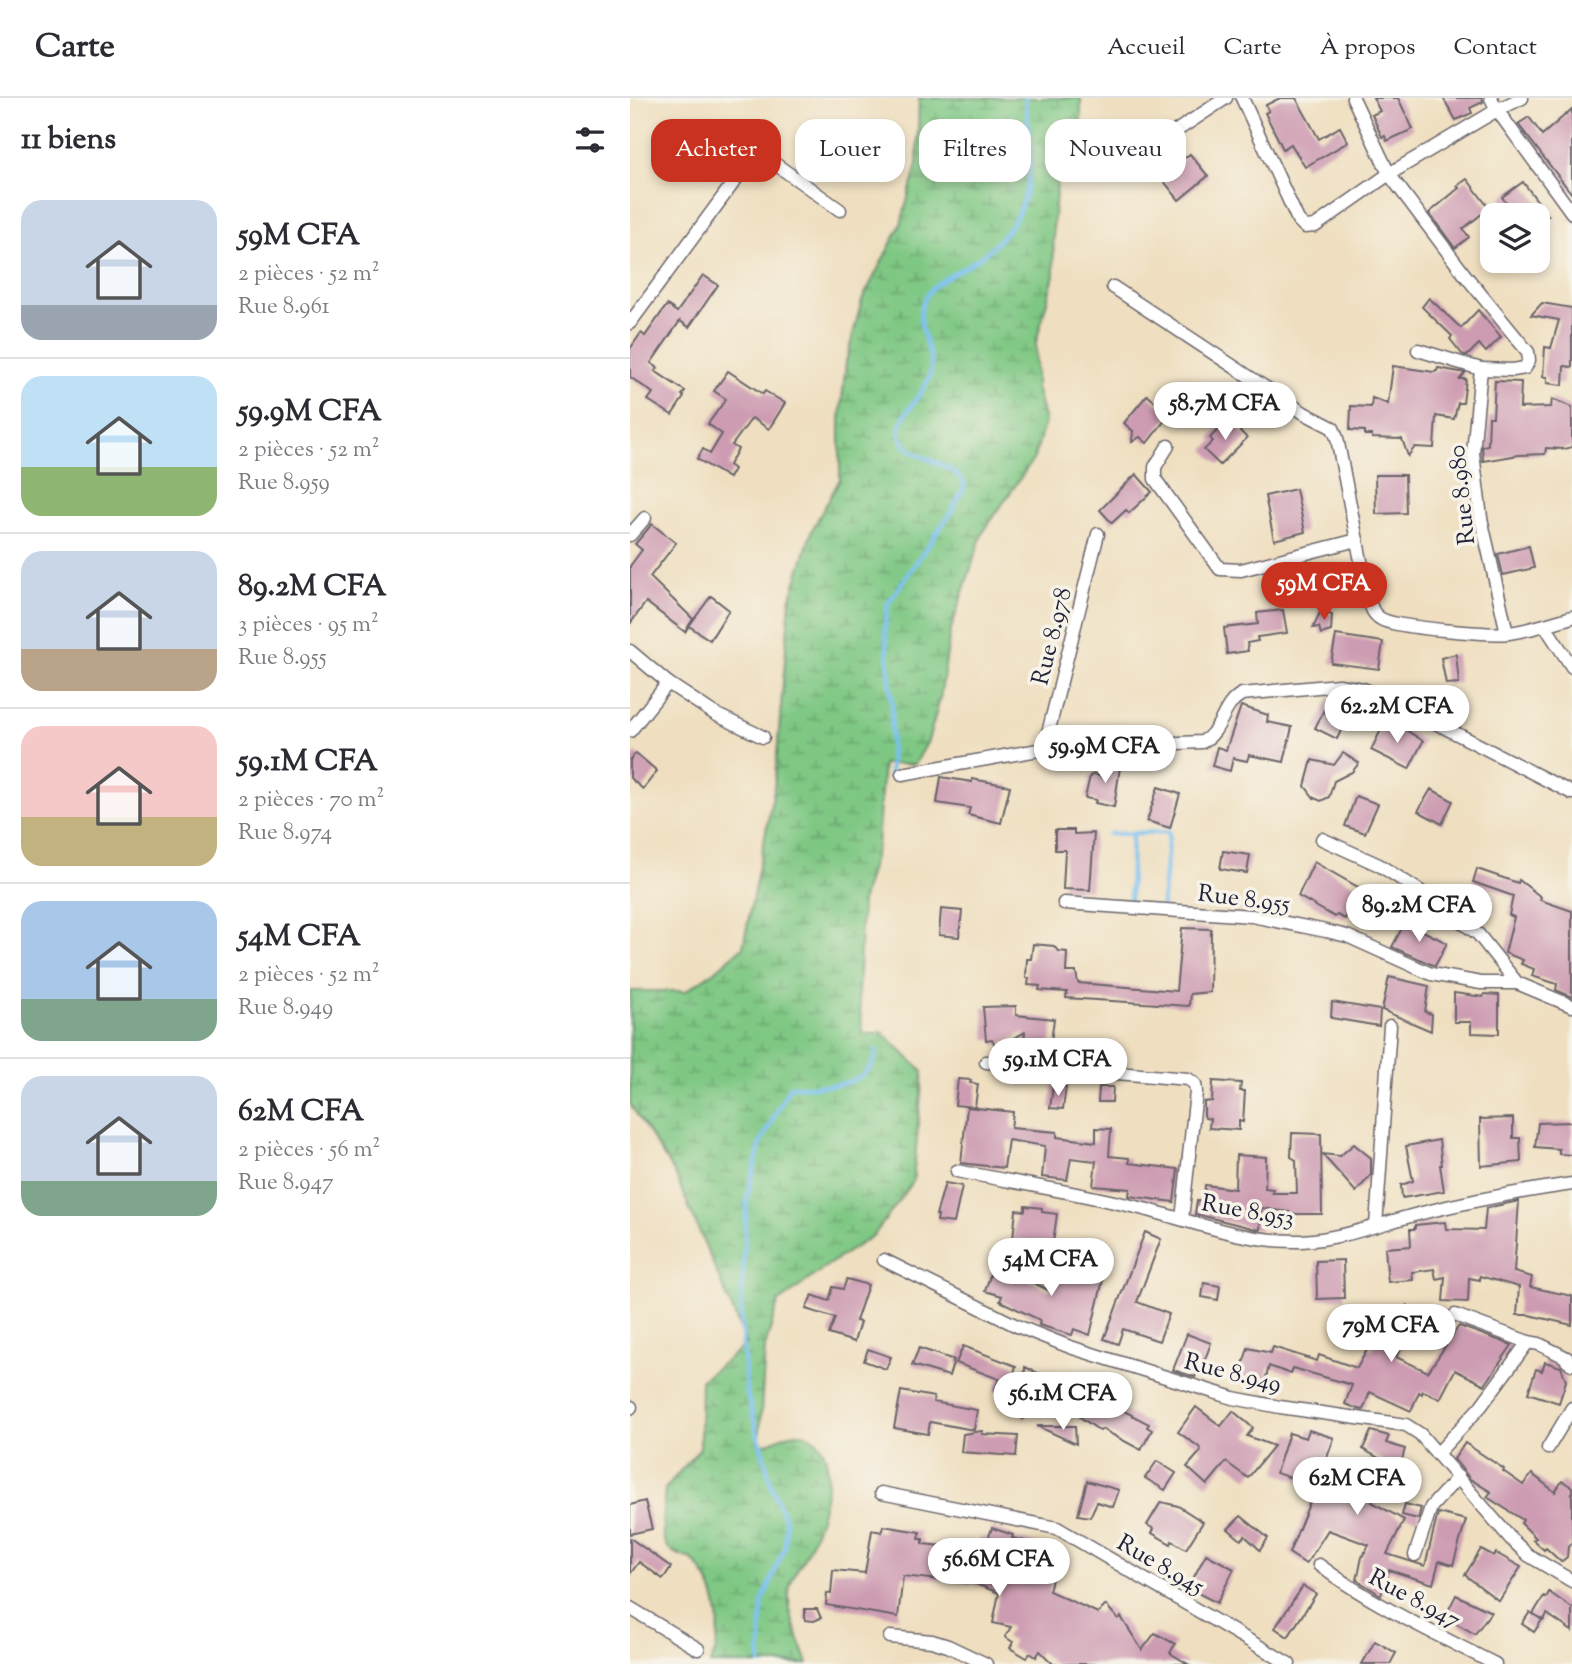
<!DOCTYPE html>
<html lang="fr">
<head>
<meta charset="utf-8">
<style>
	:root { --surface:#fff; --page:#f7f7f7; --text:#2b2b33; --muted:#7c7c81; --line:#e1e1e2; --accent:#c8321e }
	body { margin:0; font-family:"Sorts Mill Goudy",serif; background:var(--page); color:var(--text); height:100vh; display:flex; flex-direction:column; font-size:26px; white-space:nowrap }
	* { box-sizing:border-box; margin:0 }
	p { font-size:23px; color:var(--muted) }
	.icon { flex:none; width:38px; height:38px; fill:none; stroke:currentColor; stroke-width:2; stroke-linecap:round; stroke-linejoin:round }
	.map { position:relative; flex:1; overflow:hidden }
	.side { display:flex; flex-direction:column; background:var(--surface); width:630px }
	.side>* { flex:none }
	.top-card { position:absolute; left:21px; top:21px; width:665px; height:63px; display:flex; gap:14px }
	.controls { position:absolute; left:850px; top:105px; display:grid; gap:14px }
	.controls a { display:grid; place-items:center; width:70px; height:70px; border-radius:14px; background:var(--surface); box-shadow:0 4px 10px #0003; font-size:35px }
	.price { position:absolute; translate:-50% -60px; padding:0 16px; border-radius:24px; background:#fff; color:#222; font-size:23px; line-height:46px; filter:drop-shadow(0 2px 4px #0008) }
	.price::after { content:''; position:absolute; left:50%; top:42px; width:21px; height:16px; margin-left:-10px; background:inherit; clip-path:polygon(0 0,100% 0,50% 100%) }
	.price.active { background:var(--accent); color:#fff }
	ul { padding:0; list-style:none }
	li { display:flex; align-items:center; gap:21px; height:175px; padding:0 21px }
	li+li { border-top:2px solid var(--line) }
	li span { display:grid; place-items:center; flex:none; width:196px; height:140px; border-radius:21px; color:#555 }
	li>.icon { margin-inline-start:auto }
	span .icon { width:84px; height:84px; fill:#fffc; stroke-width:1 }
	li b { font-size:30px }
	h2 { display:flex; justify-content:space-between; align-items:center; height:84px; padding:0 21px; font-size:30px }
	.pill { padding:0 24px; border-radius:21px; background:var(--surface); box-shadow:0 4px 10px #0003; font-size:24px; line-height:63px }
	.pill.active { background:var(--accent); color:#fff }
	header { display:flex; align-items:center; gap:42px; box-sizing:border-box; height:98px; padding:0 35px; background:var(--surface); border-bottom:2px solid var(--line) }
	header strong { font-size:33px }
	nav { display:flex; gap:38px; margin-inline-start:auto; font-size:24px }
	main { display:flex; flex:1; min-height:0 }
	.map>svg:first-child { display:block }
</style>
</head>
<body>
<header>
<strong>Carte</strong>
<nav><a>Accueil</a><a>Carte</a><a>À propos</a><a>Contact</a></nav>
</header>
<main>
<section class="side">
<h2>11 biens<svg class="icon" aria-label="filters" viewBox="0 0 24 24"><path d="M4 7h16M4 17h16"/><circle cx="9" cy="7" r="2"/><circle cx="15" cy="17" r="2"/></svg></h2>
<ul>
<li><span style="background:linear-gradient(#c9d6e8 75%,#9aa5b1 0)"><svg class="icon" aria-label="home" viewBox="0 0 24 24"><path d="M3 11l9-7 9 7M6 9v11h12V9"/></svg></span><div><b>59M CFA</b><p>2 pièces · 52 m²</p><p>Rue 8.961</p></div></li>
<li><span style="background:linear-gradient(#bfe0f5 65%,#8fb573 0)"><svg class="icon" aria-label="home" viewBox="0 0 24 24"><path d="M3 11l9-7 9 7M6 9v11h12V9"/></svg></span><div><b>59.9M CFA</b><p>2 pièces · 52 m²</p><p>Rue 8.959</p></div></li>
<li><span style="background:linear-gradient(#c9d6e8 70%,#b9a48a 0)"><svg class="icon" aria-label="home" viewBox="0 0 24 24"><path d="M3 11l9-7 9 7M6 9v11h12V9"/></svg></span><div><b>89.2M CFA</b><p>3 pièces · 95 m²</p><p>Rue 8.955</p></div></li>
<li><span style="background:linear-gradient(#f6c9c9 65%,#c2b280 0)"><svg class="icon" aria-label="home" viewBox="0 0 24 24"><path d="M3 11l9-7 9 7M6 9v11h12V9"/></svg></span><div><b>59.1M CFA</b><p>2 pièces · 70 m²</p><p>Rue 8.974</p></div></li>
<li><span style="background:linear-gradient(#a9c7e8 70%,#7fa58c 0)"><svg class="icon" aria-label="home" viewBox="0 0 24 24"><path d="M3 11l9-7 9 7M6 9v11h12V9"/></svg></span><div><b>54M CFA</b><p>2 pièces · 52 m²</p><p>Rue 8.949</p></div></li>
<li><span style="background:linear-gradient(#c9d6e8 75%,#7fa58c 0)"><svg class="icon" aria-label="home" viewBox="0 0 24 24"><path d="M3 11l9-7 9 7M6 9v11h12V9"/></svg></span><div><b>62M CFA</b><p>2 pièces · 56 m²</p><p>Rue 8.947</p></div></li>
</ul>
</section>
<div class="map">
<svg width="942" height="1566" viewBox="0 0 942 1566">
	<defs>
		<pattern id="wetland-marsh" width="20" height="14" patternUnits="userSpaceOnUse" patternTransform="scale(1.75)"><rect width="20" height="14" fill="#7fc884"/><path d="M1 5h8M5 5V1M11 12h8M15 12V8" fill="none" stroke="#68a26d"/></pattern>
	</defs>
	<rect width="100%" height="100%" fill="#f7f3e8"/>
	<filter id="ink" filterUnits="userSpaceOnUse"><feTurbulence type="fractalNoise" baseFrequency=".0143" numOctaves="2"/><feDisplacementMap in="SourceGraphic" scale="14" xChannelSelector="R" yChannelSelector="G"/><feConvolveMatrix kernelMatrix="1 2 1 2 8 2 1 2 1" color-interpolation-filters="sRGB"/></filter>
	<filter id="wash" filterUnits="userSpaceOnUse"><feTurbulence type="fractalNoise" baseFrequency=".00686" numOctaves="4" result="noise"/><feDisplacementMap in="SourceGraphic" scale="28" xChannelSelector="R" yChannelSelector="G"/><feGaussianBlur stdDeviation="1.57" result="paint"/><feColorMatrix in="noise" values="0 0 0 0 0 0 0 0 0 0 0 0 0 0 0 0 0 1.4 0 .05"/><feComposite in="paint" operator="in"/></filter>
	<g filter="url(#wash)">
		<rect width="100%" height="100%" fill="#efdfc0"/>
		<path fill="url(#wetland-marsh)" stroke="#507560" stroke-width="2" d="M289 0H451V23L429 67 423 127 424 177 406 244V289L415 324 404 360 352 436 320 534 310 601 298 643 285 666H253L247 748 232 801 228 897 233 937 252 934 293 974 283 1084 244 1137 198 1167 148 1205 135 1249 129 1347C143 1346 155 1334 169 1335 177 1335 186 1341 191 1348 208 1376 188 1432 174 1460 168 1471 160 1480 159 1494 157 1517 171 1544 178 1566H80C96 1535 89 1491 65 1465 56 1455 41 1459 35 1445 30 1434 34 1404 35 1391L70 1350 71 1282 117 1246 45 1076 0 1006V893H56L85 873 113 849 144 692 160 503 182 432 210 381V322L216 264 232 202 271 126 287 66Z"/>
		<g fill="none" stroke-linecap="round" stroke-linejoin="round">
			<g stroke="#78c0f0" stroke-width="4.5">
				<path d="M260 678 262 607 255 529 258 505 320 416 335 388C323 360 278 364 270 338 265 322 292 297 298 282 311 256 279 231 295 200 303 184 327 174 341 165 406 124 405 68 395 0"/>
				<polyline points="479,736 539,734 532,808"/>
				<polyline points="500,806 502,735"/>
				<path d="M130 1566 132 1505 155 1448 156 1425 142 1389 116 1293 111 1218 113 1171 117 1099 131 1044 160 988C189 989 244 992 246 952"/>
			</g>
		</g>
		<g id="blocks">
			<g fill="#cd9cb2">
				<polygon points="650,0 666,0 689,41 710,29 718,44 675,69 661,46 653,51 635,15 639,13 636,7"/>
				<polygon points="743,0 768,0 783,31 757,43 755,38 752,39 742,17 750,13"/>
				<polygon points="813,0 852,0 853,4 840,10 842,15 826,22"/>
				<polygon points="942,11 942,96 888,26 899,19 912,37"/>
				<polygon points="560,56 578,78 549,102 528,76 541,65 544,68"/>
				<polygon points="837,81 859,110 833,131 839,139 825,150 799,115 829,90 827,88"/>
				<polygon points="893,84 918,117 885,117 872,99"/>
				<polygon points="73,177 88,187 59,229 50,223 21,265 28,270 25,273 55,293 52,297 54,299 42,317 18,302 23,295 0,279 0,251 11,235 15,238 37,207 47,214"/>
				<polygon points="799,200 831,230 848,212 871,239 856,254 849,246 837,258 832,256 820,241 822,238 792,209"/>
				<polygon points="912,205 942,210 942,269 934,268 933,287 917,285 917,279 913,279 915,249 921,250 929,222 901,217"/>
				<polygon points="763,268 804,274 807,273 808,270 835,275 830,281 836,281 833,305 828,305 824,321 806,318 804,350 785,349 778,358 772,341 742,340 742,337 735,337 735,333 720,332 721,308 741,309 742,300 758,306"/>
				<polygon points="98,273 133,296 135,293 155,305 139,331 122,320 102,347 108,351 99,367 104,371 99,380 67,361 73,351 80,356 92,336 78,326 96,301 84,293"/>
				<polygon points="865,283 891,284 890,310 921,309 922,301 942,309 942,349 934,351 916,350 915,356 889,357 853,363 852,348 858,347 859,319 863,319"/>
				<polygon points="517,297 540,316 517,345 510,339 502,344 503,333 494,325"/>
				<polygon points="598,321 617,340 590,367 574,352 583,343 580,340"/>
				<polygon points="506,376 522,394 499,415 496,412 482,425 470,412"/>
				<polygon points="745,377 775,377 776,415 746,416"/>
				<polygon points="666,391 675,434 644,442 635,398"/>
				<polygon points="22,426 46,445 20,479 63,521 55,534 16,504 0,526 0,468 12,452 5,446"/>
				<polygon points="899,448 904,470 873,477 868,456"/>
				<polygon points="81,498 99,512 80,542 59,528"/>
				<polygon points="653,512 657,535 627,539 628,543 617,545 618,553 597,556 594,530 628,526 627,515"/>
				<polygon points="691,512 702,517 701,533 691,536 689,529 683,530"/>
				<polygon points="706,537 753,544 749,571 701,565"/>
				<polygon points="826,556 829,585 816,586 811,560"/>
				<polygon points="699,602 721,612 707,641 685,630"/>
				<polygon points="611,608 638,617 637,624 662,629 654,664 619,657 617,663 603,660 600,673 582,668 587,649 596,652"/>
				<polygon points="755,624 759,627 765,625 793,643 779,671 741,652"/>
				<polygon points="6,655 27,673 13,691 0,680 0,662"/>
				<polygon points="713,655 729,665 722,674 704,683 699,699 691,703 684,700 675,688 682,662 704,667"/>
				<polygon points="492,656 484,709 465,705 466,702 455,700 460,678 464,676 476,681 484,657"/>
				<polygon points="311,679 342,684 342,681 380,688 371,725 338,717 340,710 307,705"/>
				<polygon points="528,689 550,696 540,730 517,723"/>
				<polygon points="801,691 823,703 812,726 788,713"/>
				<polygon points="726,698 748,706 735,735 715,728"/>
				<polygon points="425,732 444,732 444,736 464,735 460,792 433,791 435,752 425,752"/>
				<polygon points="593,753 620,757 617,775 590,771"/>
				<polygon points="684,764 733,792 724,811 721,809 715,821 707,817 705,819 668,798"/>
				<polygon points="847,771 888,785 889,782 911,799 910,802 942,813 942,899 926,892 927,886 902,878 904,871 891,866 893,862 875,855 884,819 879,817 883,798 843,784"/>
				<polygon points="311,811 332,813 329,839 309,837"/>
				<polygon points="775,824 817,845 805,868 762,849"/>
				<polygon points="552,830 581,831 580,894 560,896 559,908 436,900 437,894 409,892 410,888 398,887 399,880 396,880 397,861 401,861 403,846 424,848 428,853 437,854 436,874 446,874 448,885 546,893"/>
				<polygon points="759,879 799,888 795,914 802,916 801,933 752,912"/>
				<polygon points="824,895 853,899 854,896 869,897 869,936 841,935 841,924 824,924"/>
				<polygon points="702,904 750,912 749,928 701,920"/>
				<polygon points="386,908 386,917 424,921 420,951 393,948 395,934 373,946 365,947 362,941 356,942 353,909"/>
				<polygon points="328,981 341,982 340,985 348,986 345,1009 325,1007"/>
				<polygon points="583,983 611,985 610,993 615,993 613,1024 609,1023 609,1032 579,1030 580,1021 575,1020 574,1017 574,1004 582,1003"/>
				<polygon points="423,988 436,989 433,1011 420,1010"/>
				<polygon points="469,989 483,989 482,1004 468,1004"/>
				<polygon points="337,1009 383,1014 381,1030 427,1034 427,1039 466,1044 466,1030 481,1031 479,1058 499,1060 499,1065 548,1071 544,1104 499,1098 500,1091 463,1088 466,1063 441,1060 437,1082 412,1079 415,1048 378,1042 374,1070 331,1065"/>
				<polygon points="883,1020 883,1040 890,1040 891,1064 851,1068 850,1021"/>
				<polygon points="942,1024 942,1057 929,1056 929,1051 905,1049 908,1025"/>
				<polygon points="662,1035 691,1036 692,1116 660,1116 660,1114 631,1110 630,1132 565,1116 567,1103 573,1104 575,1087 605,1091 606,1057 636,1059 635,1090 643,1091 642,1095 667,1095 666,1062 661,1059"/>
				<polygon points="809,1042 812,1067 810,1067 814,1093 772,1100 771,1087 783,1083 776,1048"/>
				<polygon points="724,1046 741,1060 741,1077 726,1094 692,1056 710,1058"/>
				<polygon points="315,1085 332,1088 324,1125 307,1123 308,1117 306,1117"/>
				<polygon points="889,1103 884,1174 902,1179 900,1189 942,1198 942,1227 899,1217 887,1217 889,1189 850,1178 850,1182 839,1180 838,1204 813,1203 815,1179 806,1181 804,1171 782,1174 783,1182 758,1184 755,1150 781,1148 780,1131 785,1131 785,1127 815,1124 816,1131 854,1132 856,1110"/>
				<polygon points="395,1108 412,1110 412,1114 427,1116 423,1145 383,1141 386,1112 395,1113"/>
				<polygon points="515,1134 531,1141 507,1204 539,1216 529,1243 493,1231 488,1246 474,1241"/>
				<polygon points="713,1162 714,1200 687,1201 686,1163"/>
				<polygon points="364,1165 420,1193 426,1169 473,1182 460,1237 444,1231 442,1237 409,1227 410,1222 370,1203 372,1198 355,1193"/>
				<polygon points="217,1181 238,1187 226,1223 230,1224 224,1244 199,1236 205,1220 176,1211 182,1197 199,1203 203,1189 213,1191"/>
				<polygon points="574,1185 590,1188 588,1202 572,1199"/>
				<polygon points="777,1207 792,1216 783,1233 781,1231 766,1259 798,1274 829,1228 882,1247 855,1287 825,1272 810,1301 793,1293 792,1296 789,1294 781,1313 740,1294 733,1312 728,1311 715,1306 722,1287 663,1270 661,1276 639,1268 634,1287 609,1279 618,1250 641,1255 643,1249 687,1263 689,1257 727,1270 738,1250 742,1252 764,1210 773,1214"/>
				<polygon points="557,1236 581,1245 570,1275 567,1275 565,1279 543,1272"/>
				<polygon points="333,1248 386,1268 377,1297 364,1293 369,1281 326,1265"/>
				<polygon points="289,1250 324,1262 319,1278 282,1267"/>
				<polygon points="238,1251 261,1259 256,1271 234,1263"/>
				<polygon points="915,1264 931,1269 936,1283 929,1305 898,1295 906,1271 912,1273"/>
				<polygon points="395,1269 414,1278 393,1322"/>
				<polygon points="271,1293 304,1299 303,1304 347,1312 344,1332 300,1324 298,1336 264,1330"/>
				<polygon points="467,1295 492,1312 519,1326 517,1329 522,1332 511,1352 472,1331 470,1333 450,1319"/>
				<polygon points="566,1309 591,1328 603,1313 623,1330 617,1338 644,1348 618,1380 596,1364 577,1387 557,1369 571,1353 569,1349 548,1334"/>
				<polygon points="407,1328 445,1328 446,1346"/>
				<polygon points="679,1332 704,1340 694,1368 707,1373 706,1378 747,1392 742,1404 774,1422 757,1456 795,1468 808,1415 836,1422 823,1467 809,1463 803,1486 759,1472 751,1497 727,1482 732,1459 739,1447 698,1432 676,1466 659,1455 686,1389 646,1375 659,1335 676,1340"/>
				<polygon points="352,1333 352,1336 388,1338 386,1358 331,1354 333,1336"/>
				<polygon points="741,1333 759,1338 756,1345 775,1351 765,1386 747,1381 752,1362 733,1351"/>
				<polygon points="835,1345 874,1371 873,1373 893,1387 902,1376 925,1394 932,1383 942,1389 942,1444 938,1449 937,1459 931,1464 916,1450 914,1452 903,1442 906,1440 891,1425 893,1422 857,1399 861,1394 840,1381 824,1361"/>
				<polygon points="527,1363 546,1375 535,1392 515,1380"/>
				<polygon points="457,1383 489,1392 483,1409 467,1404 460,1419 448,1417"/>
				<polygon points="15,1403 22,1431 0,1436 0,1407"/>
				<polygon points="531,1404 548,1408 573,1424 556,1451 542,1443 541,1446 522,1435 524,1431 517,1427"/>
				<polygon points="775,1406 791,1410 788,1421 772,1417"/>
				<polygon points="611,1418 638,1440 630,1452 615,1438 611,1442 598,1431"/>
				<polygon points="253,1428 290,1434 289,1441 293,1441 293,1446 313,1448 313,1457 345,1462 352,1439 358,1441 362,1430 383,1437 382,1440 416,1448 410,1477 422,1481 419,1493 468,1515 476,1507 488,1521 491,1519 512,1552 525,1535 545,1546 540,1555 558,1566 423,1566 410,1553 406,1559 400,1555 397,1560 380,1550 383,1544 375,1539 381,1529 363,1525 369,1495 346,1486 273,1478 268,1519 196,1507 197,1495 201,1496 203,1472 235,1475 242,1432 252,1434"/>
				<polygon points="0,1440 41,1469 33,1481 9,1464 0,1476"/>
				<polygon points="851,1451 864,1458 866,1455 891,1469 869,1503 835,1477"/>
				<polygon points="576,1456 604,1471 587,1505 558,1490"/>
				<polygon points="673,1488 686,1496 658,1539 645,1530"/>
				<polygon points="919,1494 942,1510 942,1533 917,1516 914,1522 903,1516 914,1498 916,1500"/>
				<polygon points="826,1497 861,1514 845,1536 815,1519"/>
				<polygon points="175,1511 187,1511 191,1520 184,1523 175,1522"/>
				<polygon points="900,1514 912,1522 904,1534 892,1526"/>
				<polygon points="745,1543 766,1555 760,1566 732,1566"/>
			</g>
		</g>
	</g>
	<g filter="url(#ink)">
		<use href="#blocks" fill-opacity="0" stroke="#6a646a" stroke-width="2"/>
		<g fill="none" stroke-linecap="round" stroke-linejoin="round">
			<defs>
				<g id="street">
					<polyline points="612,0 668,122 675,129 685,128 759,76 723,0"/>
					<polyline points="861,0 867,12 942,115"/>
					<polyline points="519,43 537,39 596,0"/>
					<path d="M483 189 674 315 703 330 707 340 738 499C741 508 742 516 751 521 766 530 861 537 879 535 901 532 922 525 942 519"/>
					<polyline points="0,225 123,58 134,58 210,112"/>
					<polyline points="788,252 851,271"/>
					<polyline points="538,348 525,369 525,381 590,471 611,472 727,442"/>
					<polyline points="0,437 15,420"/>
					<polyline points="915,528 942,569"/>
					<polyline points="877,535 851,420 843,355 851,271 883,272 895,270 899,262 898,254 835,177 759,76 867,12 892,0"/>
					<polyline points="0,553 38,585 85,616 133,639"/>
					<polyline points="0,633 38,585"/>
					<polyline points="414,651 468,436"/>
					<path d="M272 676 414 651 572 644C593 633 592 606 612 596L709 587 733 591 763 603 942 695"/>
					<polyline points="692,741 749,767 790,793 848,836 887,885"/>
					<polyline points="434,805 622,818 696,833 717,838 801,876 851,885 887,885 942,908"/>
					<polyline points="356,964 558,981 565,986 566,994 552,1121"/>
					<path d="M327 1073C388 1085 450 1095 510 1110 563 1123 616 1145 671 1143 714 1141 754 1124 796 1114 844 1102 893 1093 942 1086"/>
					<polyline points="746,1128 760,928"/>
					<polyline points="254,1162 387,1228 440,1249 494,1266 603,1300 650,1309 776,1327 790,1336 881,1441 898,1457 942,1483"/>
					<polyline points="825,1217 898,1244"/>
					<polyline points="0,1310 1,1309"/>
					<polyline points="918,1350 942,1310"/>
					<polyline points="807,1356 851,1308 898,1244 909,1246 937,1260 937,1263 942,1266"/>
					<polyline points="251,1395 427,1430 659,1566"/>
					<polyline points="785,1457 801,1409 828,1379"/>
					<path d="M689 1467C743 1507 804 1535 865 1566"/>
					<polyline points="0,1510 68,1551"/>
					<polyline points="260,1539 302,1543 318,1548 356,1566"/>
				</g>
			</defs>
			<use href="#street" stroke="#6a646a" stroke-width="15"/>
			<use href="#street" stroke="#fff" stroke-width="12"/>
		</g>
	</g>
	<g text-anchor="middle" stroke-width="7" stroke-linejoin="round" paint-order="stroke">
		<g font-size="24" fill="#22223b" stroke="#f7f3e8">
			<text transform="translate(831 397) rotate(-96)" y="8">Rue 8.980</text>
			<text transform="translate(421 538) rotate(-76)" y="8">Rue 8.978</text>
			<text transform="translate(614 800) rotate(7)" y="8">Rue 8.955</text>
			<text transform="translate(618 1112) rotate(10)" y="8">Rue 8.953</text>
			<text transform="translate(603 1274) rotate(14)" y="8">Rue 8.949</text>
			<text transform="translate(531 1466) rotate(30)" y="8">Rue 8.945</text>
			<text transform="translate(785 1500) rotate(28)" y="8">Rue 8.947</text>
		</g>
	</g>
</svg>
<div class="controls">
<a><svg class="icon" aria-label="layers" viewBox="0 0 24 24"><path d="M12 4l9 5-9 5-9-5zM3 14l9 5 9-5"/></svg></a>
</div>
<b class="price" style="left:595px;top:344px">58.7M CFA</b>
<b class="price active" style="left:694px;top:524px">59M CFA</b>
<b class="price" style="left:767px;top:647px">62.2M CFA</b>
<b class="price" style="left:475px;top:687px">59.9M CFA</b>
<b class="price" style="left:789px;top:846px">89.2M CFA</b>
<b class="price" style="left:428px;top:1000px">59.1M CFA</b>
<b class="price" style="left:421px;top:1200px">54M CFA</b>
<b class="price" style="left:761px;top:1266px">79M CFA</b>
<b class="price" style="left:433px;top:1334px">56.1M CFA</b>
<b class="price" style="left:727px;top:1419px">62M CFA</b>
<b class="price" style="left:369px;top:1500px">56.6M CFA</b>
<div class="top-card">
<a class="pill active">Acheter</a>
<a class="pill">Louer</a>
<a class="pill">Filtres</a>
<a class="pill">Nouveau</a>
</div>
</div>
</main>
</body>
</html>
